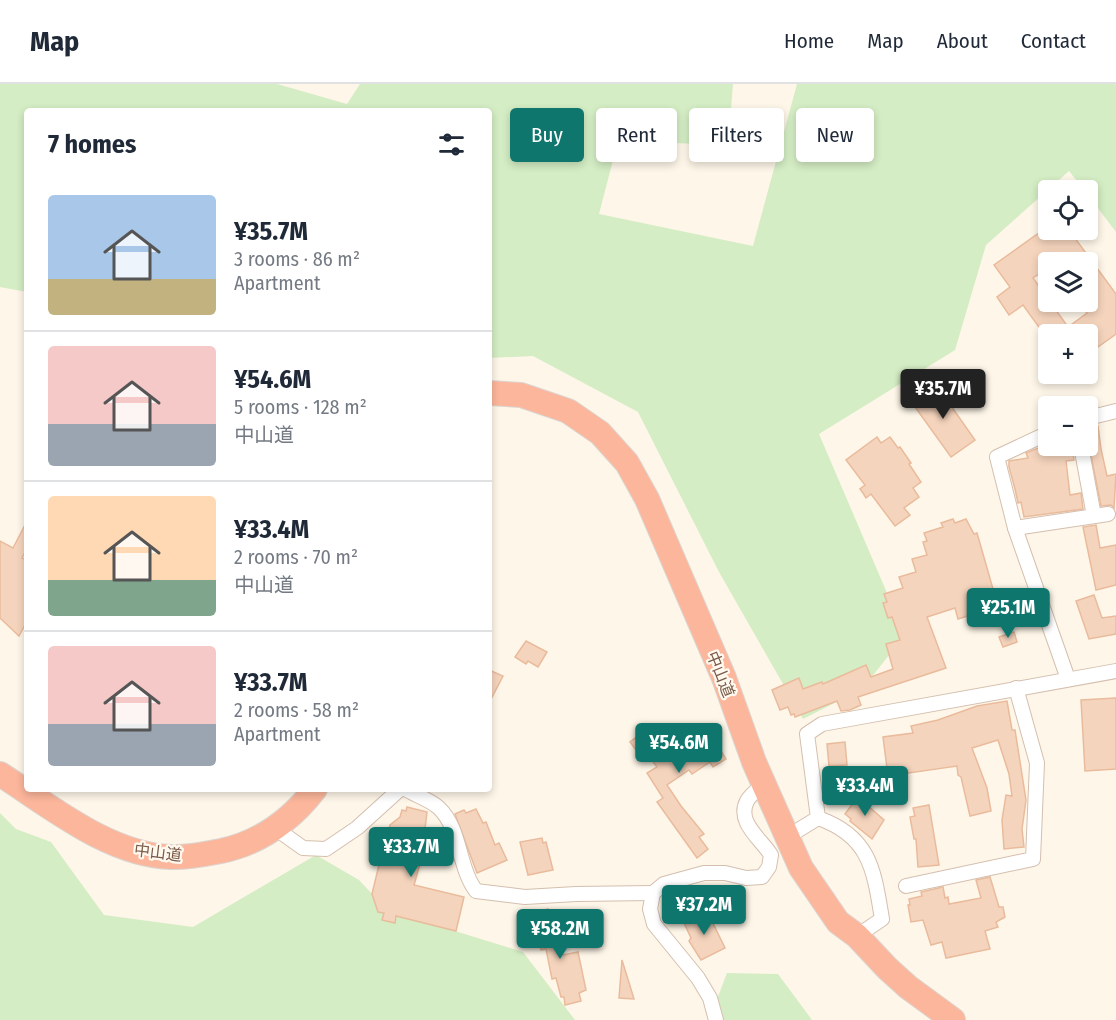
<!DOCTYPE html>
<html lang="en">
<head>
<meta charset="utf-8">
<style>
	:root { --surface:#fff; --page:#f6f6f7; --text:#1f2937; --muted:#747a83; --line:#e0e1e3; --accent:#0f766e }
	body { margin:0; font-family:"Fira Sans Condensed","Noto Sans JP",sans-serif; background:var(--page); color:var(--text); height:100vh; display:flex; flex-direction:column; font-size:22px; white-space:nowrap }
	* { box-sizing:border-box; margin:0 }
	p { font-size:20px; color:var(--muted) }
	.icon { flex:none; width:33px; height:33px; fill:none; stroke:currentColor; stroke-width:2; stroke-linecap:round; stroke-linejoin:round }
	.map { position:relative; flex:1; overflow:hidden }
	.drawer { position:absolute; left:24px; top:24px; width:468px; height:684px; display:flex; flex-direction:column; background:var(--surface); border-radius:6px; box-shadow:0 3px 9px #0003 }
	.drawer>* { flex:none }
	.hud { position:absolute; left:510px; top:24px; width:516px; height:54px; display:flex; gap:12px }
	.fabs { position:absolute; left:1038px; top:96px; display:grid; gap:12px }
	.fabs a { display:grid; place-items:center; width:60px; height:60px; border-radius:6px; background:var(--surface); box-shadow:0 3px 9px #0003; font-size:30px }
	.price { position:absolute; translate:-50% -51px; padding:0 14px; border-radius:6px; background:var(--accent); color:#fff; font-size:20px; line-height:39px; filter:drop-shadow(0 2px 3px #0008) }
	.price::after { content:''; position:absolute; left:50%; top:36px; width:18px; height:14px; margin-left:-9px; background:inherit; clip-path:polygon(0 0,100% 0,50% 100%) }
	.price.active { background:#222; color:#fff }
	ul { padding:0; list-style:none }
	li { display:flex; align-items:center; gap:18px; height:150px; padding:0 24px }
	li+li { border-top:2px solid var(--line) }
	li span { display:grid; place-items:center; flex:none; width:168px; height:120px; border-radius:6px; color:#555 }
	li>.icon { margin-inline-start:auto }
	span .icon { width:72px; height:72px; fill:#fffc; stroke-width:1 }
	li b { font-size:26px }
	h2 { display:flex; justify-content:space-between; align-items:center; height:72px; padding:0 24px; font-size:26px }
	.pill { padding:0 21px; border-radius:6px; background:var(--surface); box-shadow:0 3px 9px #0003; font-size:21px; line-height:54px }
	.pill.active { background:var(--accent); color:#fff }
	header { display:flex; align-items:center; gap:36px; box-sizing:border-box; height:84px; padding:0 30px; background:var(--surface); border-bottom:2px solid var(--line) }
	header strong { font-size:28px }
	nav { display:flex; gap:33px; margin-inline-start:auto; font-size:21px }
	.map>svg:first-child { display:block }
</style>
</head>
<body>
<header>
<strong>Map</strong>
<nav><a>Home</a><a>Map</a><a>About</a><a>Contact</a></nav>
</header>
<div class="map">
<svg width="1116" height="936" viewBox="0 0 1116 936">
	<rect width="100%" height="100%" fill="#fef6e8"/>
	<g fill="#d4edc4">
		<polygon points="0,0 277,0 347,20 360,0 733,0 728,61 618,57 599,130 753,162 797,0 1116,0 1116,148 1088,111 1088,106 1084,106 1069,87 986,161 955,266 819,350 905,551 862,605 803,635 719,488 638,328 533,272 489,274 489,27 27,27 27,208 0,203"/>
		<polygon points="0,729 16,745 51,758 104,831 193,843 316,771 359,796 387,826 523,868 575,936 0,936"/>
		<polygon points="727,889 778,890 812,936 709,936"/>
	</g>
	<g fill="#f5d4bd" stroke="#e9bb9c" stroke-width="1.5" fill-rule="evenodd">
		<path d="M1043 146H1069L1116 210V250L1088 270V250H1044L1023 221 1009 231 997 213 1010 203 994 181ZM1048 178H1088V218H1079L1087 229 1068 243 1033 194 1048 184Z"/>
		<polygon points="935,299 975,356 951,373 910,316"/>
		<polygon points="1098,342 1101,365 1107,392 1116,390 1114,424 1111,421 1101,422 1088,356 1088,344"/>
		<polygon points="877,353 881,359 890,353 898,364 900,363 911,379 909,380 921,398 913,404 919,413 904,424 910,431 895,442 871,410 866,414 863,409 860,405 865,401 846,376"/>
		<polygon points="1048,360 1072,362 1074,376 1066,377 1070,411 1081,409 1083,425 1024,433 1021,418 1018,419 1015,405 1009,383 1009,377 1028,374 1026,369"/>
		<polygon points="953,435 955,439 966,435 974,450 977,449 997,519 996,523 958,535 955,524 927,533 946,584 858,613 861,621 850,626 841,627 837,617 795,633 794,630 791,631 788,623 780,626 772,606 799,594 803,605 822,598 823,600 866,581 871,593 893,585 886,560 900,556 892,533 888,534 883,519 887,518 884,510 903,504 899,493 916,488 912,475 927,471 923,458 927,457 924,449 943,443 941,439"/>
		<polygon points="27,437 27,464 22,474 27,476 27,537 19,552 0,534 0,457 13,464"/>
		<polygon points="1096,441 1100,464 1116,461 1116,501 1096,506 1083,443"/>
		<polygon points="1094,511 1102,534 1116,532 1116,550 1089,555 1076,517"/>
		<polygon points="1014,548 1017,558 1003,563 999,553"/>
		<polygon points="526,557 547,568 538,583 528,577 526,580 515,573"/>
		<polygon points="489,586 503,592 489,619"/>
		<polygon points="1116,614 1116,685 1085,687 1081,616"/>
		<polygon points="1007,617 1012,646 1015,646 1026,716 1022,745 1024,763 1004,765 1002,736 1006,711 1012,712 1009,690 998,656 972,664 987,704 991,727 970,732 961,693 958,691 957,682 888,692 883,653 913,649 911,642 938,636 977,622"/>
		<polygon points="706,642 726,675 713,683 710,678 692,690 689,686 667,701 681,722 704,750 699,753 708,765 697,774 657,718 663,714 647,689 657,683 644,666 639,670 630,658 647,645 658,660 680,645 681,657"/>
		<polygon points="845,658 847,681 829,682 827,660"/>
		<polygon points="860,710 870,718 867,721 884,736 872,755 850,737 851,735 845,730"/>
		<polygon points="929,721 939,781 918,783 916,755 914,755 910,733 915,732 913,724"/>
		<polygon points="407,723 427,728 424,753 417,780 420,780 414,801 464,813 456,847 396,832 395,839 382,836 384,829 378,828 372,810 378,785 390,741 400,733 402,726 406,727"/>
		<polygon points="476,725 483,739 486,738 495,761 499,759 507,776 477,789 455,730 464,726 466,729"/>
		<polygon points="542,754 543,759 546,758 553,786 528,791 520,758"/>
		<polygon points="990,793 999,823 1003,823 1005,833 996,838 998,843 985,847 990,865 946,874 942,858 931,861 923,836 911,838 908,821 910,821 909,815 922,812 921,808 943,803 945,814 948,813 949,820 981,814 976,796"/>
		<polygon points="681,815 686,827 673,832 668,820"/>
		<polygon points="548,825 550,837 555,837 558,862 560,861 563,871 578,868 586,906 579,909 581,917 565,921 564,913 561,913 556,894 552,895 546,865 541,866 537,853 534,829"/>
		<polygon points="707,827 725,864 701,876 689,857 691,854 684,839"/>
		<polygon points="622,876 634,915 619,914"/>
	</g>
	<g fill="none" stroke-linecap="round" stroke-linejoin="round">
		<defs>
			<g id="street">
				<polyline points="1088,334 1116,327"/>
				<polyline points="1048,349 997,373 1015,444 1068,595"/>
				<polyline points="1081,362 1094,432"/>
				<polyline points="1015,444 1108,430"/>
				<path d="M405 705C415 711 431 716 439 724 461 745 458 783 476 807L525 813 576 810 653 809"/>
				<path d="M818 734C870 752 874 786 882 835L857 852"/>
				<polyline points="275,744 303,764 326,765 357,744 400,705"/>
				<polyline points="787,753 818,734 807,650 822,640 1116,587"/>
				<polyline points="906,802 1033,775 1037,679 1016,604"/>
				<path d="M716 936 710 914 698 894 654 840 650 825 653 809 664 800 704 789H725L746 794 762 793 769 783 771 771C761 755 736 738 747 717 750 711 758 705 764 700"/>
			</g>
			<g id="highway">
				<polyline points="489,309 521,311 568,327 600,349 627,379 647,415 724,594 754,678 801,784 838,838 857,852 887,884 908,903 953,936"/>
				<path d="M0 690C50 722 109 771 171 773 188 774 205 770 221 767 259 759 291 736 315 705"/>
			</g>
		</defs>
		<use href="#street" stroke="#d4bfaf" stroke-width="16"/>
		<use href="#highway" stroke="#dcd4d0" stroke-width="26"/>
		<use href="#street" stroke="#fff" stroke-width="14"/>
		<use href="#highway" stroke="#fcb69b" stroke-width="24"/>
	</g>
	<g text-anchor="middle" stroke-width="4.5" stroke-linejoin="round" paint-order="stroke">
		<g font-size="16" fill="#7a5b49" stroke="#fff9ef">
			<text transform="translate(721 590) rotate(68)" y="6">中山道</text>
			<text transform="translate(158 768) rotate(7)" y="6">中山道</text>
		</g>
	</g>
</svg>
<div class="fabs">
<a><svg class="icon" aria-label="locate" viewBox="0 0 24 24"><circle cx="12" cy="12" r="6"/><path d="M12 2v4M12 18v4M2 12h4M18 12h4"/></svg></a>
<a><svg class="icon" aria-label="layers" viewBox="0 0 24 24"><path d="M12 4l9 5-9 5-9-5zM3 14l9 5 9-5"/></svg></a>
<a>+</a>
<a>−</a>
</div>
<b class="price active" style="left:943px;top:336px">¥35.7M</b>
<b class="price" style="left:1008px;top:555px">¥25.1M</b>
<b class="price" style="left:679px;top:690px">¥54.6M</b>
<b class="price" style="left:865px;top:733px">¥33.4M</b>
<b class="price" style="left:411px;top:794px">¥33.7M</b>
<b class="price" style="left:704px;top:852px">¥37.2M</b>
<b class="price" style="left:560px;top:876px">¥58.2M</b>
<div class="hud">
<a class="pill active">Buy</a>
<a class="pill">Rent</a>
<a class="pill">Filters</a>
<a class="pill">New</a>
</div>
<section class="drawer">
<h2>7 homes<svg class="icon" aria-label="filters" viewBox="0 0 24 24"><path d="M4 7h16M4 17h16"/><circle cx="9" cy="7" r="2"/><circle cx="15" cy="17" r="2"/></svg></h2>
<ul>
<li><span style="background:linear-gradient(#a9c7e8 70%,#c2b280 0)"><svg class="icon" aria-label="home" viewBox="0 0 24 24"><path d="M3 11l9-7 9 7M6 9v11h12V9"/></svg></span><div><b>¥35.7M</b><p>3 rooms · 86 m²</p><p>Apartment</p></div></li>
<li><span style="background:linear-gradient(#f6c9c9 65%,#9aa5b1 0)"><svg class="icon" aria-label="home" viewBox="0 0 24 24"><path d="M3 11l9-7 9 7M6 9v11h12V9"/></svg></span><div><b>¥54.6M</b><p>5 rooms · 128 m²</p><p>中山道</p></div></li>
<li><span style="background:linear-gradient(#ffd9b3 70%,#7fa58c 0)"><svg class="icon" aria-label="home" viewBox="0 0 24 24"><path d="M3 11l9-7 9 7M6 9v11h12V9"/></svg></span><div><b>¥33.4M</b><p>2 rooms · 70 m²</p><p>中山道</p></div></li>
<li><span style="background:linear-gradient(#f6c9c9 65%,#9aa5b1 0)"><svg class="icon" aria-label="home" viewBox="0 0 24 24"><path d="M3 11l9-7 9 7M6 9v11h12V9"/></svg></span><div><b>¥33.7M</b><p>2 rooms · 58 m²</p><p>Apartment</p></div></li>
</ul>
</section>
</div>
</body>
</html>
